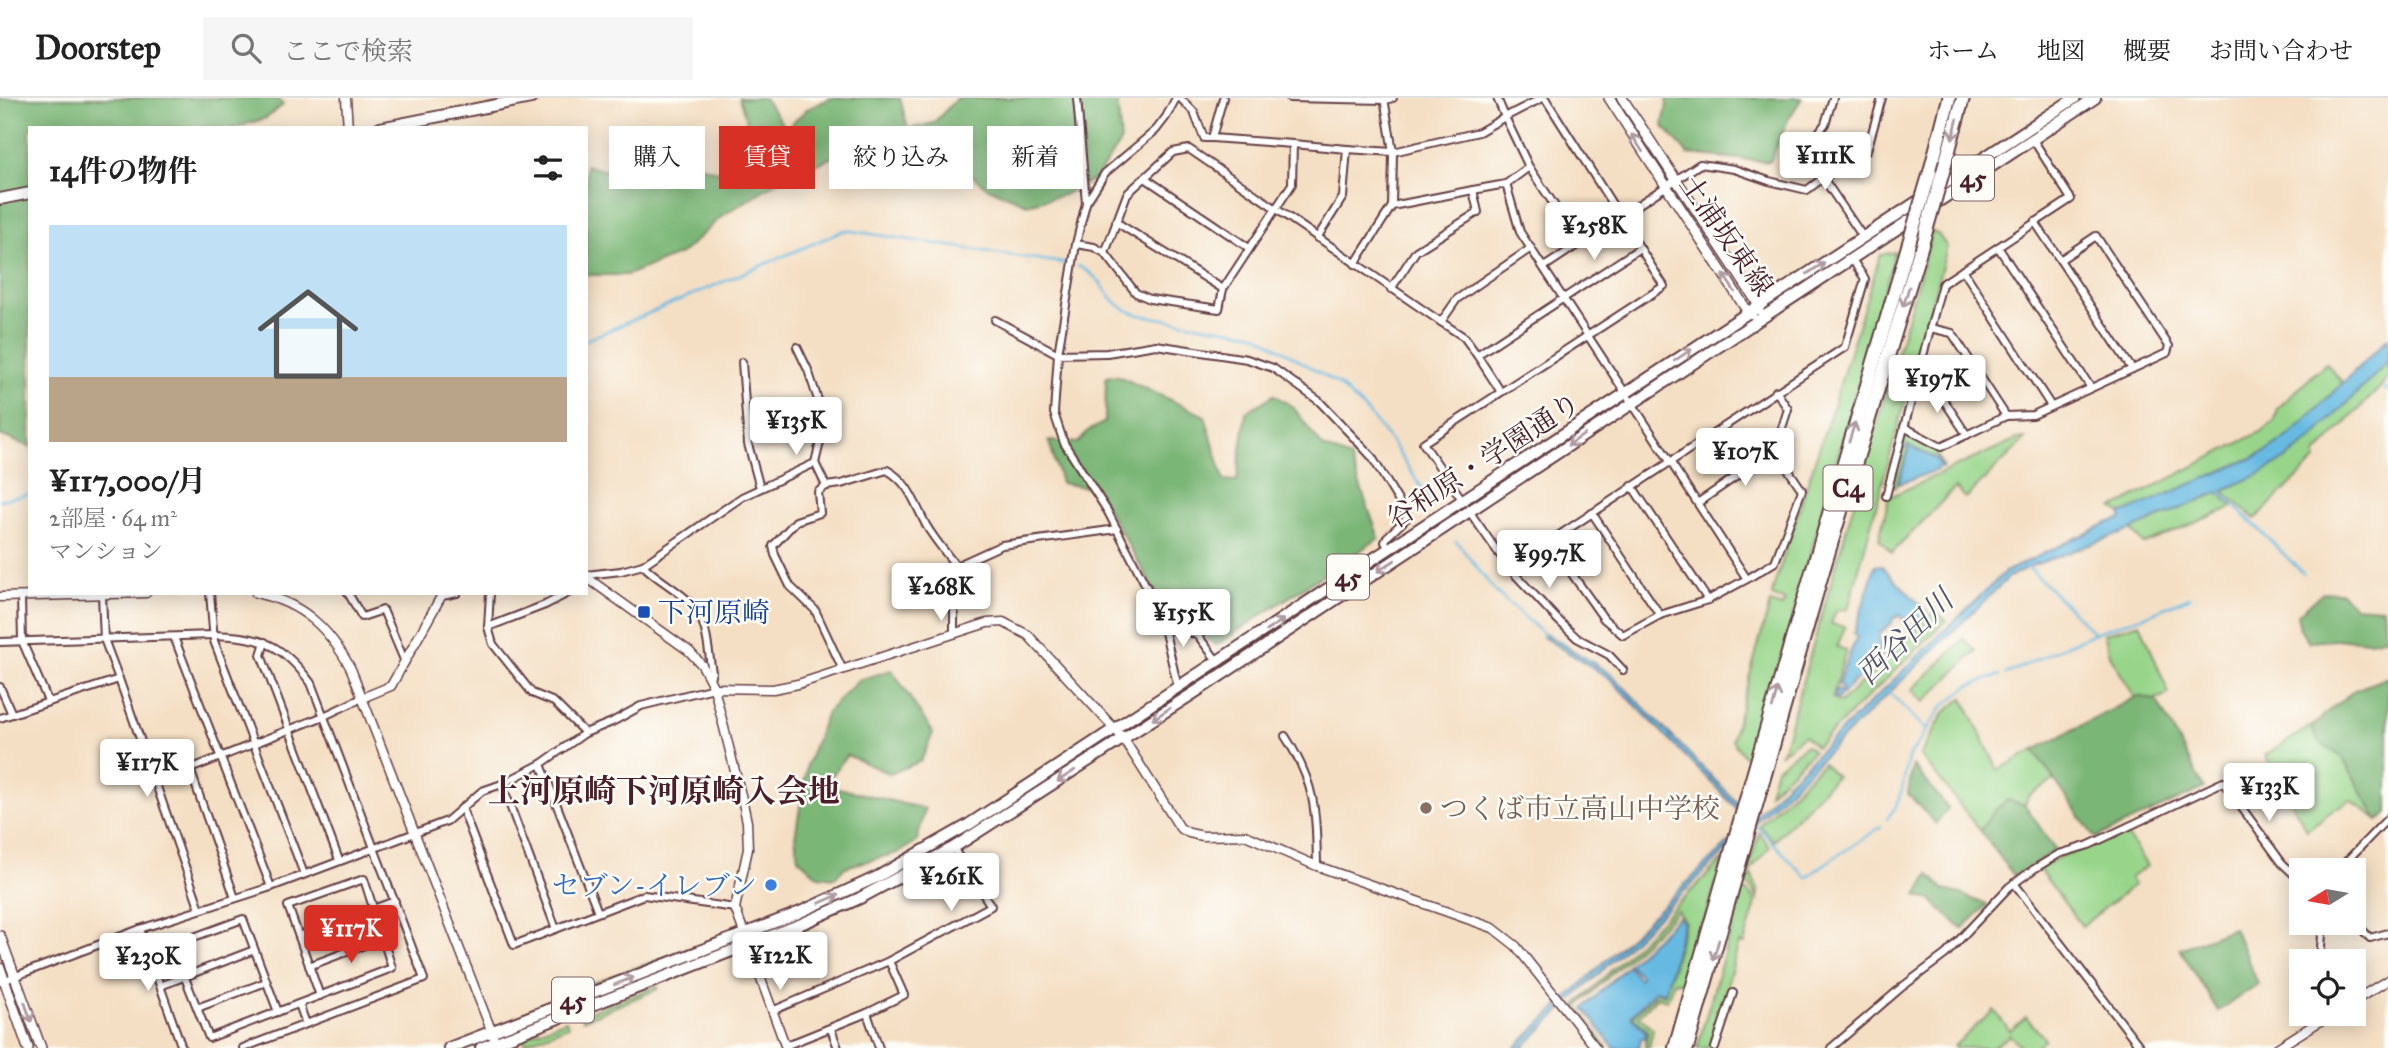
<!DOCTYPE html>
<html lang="ja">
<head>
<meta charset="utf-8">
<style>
	:root { --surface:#fff; --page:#f6f6f6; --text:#222; --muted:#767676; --line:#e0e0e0; --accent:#d93025 }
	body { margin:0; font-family:"IM FELL Great Primer","Noto Serif JP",serif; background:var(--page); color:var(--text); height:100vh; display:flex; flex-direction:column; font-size:26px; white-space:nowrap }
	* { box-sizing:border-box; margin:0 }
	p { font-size:23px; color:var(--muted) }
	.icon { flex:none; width:38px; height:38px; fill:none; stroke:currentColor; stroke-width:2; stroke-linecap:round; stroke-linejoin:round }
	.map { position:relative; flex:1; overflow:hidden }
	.details { position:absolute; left:28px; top:28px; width:560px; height:469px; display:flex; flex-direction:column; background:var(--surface); border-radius:0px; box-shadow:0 4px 18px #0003 }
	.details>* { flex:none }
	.hud { position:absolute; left:609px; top:28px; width:665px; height:63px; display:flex; gap:14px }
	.needle { width:46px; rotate:259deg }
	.buttons { position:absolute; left:2289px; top:760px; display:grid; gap:14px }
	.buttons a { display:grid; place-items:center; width:77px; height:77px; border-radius:0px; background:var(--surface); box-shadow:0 4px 18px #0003; font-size:35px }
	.price { position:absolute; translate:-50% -60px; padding:0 16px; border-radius:7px; background:#fff; color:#222; font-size:23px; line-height:46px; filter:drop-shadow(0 2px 4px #0008) }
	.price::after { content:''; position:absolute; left:50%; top:42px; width:21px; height:16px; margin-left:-10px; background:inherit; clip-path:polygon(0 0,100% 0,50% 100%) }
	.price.current { background:var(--accent); color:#fff }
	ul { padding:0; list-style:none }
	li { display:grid; align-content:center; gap:14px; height:371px; padding:0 21px }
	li+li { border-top:2px solid var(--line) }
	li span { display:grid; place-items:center; height:217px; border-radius:0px; color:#555 }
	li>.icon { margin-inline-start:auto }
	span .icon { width:126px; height:126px; fill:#fffc; stroke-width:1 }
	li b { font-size:30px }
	h2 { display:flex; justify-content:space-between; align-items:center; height:84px; padding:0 21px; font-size:30px }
	.tag { padding:0 24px; border-radius:0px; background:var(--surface); box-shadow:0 4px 18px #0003; font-size:24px; line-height:63px }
	.tag.current { background:var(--accent); color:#fff }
	header { display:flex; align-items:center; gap:42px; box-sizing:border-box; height:98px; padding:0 35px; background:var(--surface); border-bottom:2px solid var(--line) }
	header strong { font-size:33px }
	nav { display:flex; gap:38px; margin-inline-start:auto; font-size:24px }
	.search { width:490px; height:63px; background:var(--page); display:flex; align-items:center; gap:18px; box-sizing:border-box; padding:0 24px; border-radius:0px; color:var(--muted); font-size:26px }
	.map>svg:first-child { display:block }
</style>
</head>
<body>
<header>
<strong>Doorstep</strong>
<div class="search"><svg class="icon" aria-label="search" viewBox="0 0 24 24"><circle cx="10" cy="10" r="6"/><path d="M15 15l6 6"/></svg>ここで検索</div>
<nav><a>ホーム</a><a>地図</a><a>概要</a><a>お問い合わせ</a></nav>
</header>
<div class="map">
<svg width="2388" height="950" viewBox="0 0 2388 950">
	<rect width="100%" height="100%" fill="#fdfcf7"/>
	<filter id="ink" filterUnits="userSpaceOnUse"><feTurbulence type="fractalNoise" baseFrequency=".0143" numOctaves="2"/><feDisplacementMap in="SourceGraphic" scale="14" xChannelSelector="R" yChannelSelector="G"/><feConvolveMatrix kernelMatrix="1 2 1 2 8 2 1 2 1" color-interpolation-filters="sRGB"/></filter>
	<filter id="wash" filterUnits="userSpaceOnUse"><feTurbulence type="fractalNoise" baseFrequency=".00686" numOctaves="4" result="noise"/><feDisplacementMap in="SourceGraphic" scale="28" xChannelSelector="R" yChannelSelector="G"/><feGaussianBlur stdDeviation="1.57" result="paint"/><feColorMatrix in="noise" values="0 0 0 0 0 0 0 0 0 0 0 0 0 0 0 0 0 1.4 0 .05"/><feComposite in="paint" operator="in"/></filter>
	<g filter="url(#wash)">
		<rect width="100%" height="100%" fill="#f4dfc4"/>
		<g fill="#98d58a" stroke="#717a5a" stroke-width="2">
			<polygon points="1932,134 1938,136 1947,149 1848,511 1836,513 1831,526 1845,529 1837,549 1846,552 1832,600 1840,605 1936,513 1946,523 1816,649 1804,637 1779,657 1784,648"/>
			<polygon points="1895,154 1753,661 1744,658 1732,642 1770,505 1782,509 1785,503 1772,498 1773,491 1835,302 1880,157"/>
			<polygon points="2388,264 2388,281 2315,357 2317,361 2255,421 2223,393 2286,361 2305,346"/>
			<polygon points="2326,265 2343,285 2290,338 2266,354 2122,416 2113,410 2264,332 2275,322 2278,310"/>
			<polygon points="1908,336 1934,350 1943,369 1941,370 1937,361 1909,351 1895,389 1892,387 1905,337"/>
			<polygon points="2017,341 2025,341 1966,400 1955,390 1892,455 1879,441 1889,399"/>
			<polygon points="2218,394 2233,409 2144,446 2131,432"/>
			<polygon points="2140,525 2169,596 2153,602 2138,598 2135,600 2111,559 2104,536"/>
			<polygon points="1964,541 1976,553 1924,604 1912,592"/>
			<polygon points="1963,600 1998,672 2034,652 2054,682 2028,698 2025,707 2007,702 1996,712 1980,732 1920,657 1944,615"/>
			<polygon points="2323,621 2312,631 2320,645 2342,659 2378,722 2351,702 2333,712 2307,732 2265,657"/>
			<polygon points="1806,647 1813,653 1769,695 1776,670"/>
			<polygon points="1823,665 1836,678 1774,743 1760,729 1761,725"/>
			<polygon points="2125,734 2147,768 2130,780 2134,787 2082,828 2039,771 2063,757 2094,748"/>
			<path d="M1759 735 1770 749C1764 758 1756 763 1750 774L1758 792 1757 801 1751 789 1744 785Z"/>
			<polygon points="1723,761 1685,886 1674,883 1667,902 1657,899 1639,918 1653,931 1649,950 1645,950 1648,933 1633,918 1657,895 1665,896 1685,824 1677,813 1578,908 1607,950 1604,950 1574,909"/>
			<polygon points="1741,791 1748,794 1756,805 1744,846 1739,845 1709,950 1697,950 1739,804 1738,802"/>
			<polygon points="697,848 698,850 592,891 590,886"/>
			<polygon points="657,888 658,891 583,922 581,917"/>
			<polygon points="1994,912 2010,933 2026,919 2045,941 2034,950 2022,950 2010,937 1992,950 1956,950 1954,948"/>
			<polygon points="566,922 568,928 525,945 523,939"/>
		</g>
		<g fill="#7ab676" stroke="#626a50" stroke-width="2">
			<polygon points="0,0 277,0 283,7 266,20 234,30 30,30 30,349 0,337"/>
			<polygon points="739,0 764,0 786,31 807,11 831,0 900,0 908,31 934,25 957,0 1117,0 1121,43 1095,81 1063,97 1027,106 986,89 942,53 903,48 846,53 775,85 722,118 681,156 627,177 586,177 586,67 609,74 649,52 739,80 759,61"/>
			<polygon points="1668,0 1802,0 1788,22 1770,64 1688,56 1663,28"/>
			<polygon points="1116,277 1205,318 1224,382 1237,383 1246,314 1274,297 1293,309 1323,349 1350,360 1379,440 1216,547 1166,512 1096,391 1061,385 1049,343 1078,345 1088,333 1105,324 1106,279"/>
			<polygon points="2341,494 2354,508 2383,510 2385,540 2368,543 2349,541 2309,544 2300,531 2297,517 2322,495"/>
			<polygon points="892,572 933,635 921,663 890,676 847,657 825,687 925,711 917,743 897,755 845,769 835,780 818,778 798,760 795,739 807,667 827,614 859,582"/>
			<polygon points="2388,579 2388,715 2378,722 2342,659 2320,645 2312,631 2327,614 2355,592"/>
			<polygon points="2138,598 2157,603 2204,690 2095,740 2034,652"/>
			<polygon points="1913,667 1948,710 1936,726 1908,696"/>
			<polygon points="2007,702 2025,707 2055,752 2014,778 1980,732 1995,712"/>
			<polygon points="1929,776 1944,792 1961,796 1987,807 1962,831 1931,802 1917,797"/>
			<polygon points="2234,830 2258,886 2218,913 2180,851"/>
		</g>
		<g fill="#66bae2" stroke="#586c86" stroke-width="2">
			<polygon points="2388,240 2388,264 2306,346 2286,361 2256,378 2131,432 2028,469 2009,479 1522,950 1515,950 1750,724 1608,579 1543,539 1546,536 1611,576 1753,721 1782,690 2005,474 2110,424 2122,421 2121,416 2266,354 2290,337"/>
			<polygon points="1907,347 1937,361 1941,370 1937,370 1937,372 1898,386 1909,352 1906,350"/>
			<path d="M1881 467 1927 514 1917 524 1915 517 1902 522 1901 517 1892 521V525L1880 535 1879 545 1884 549 1878 552V554L1892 548 1869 570 1866 567 1864 570 1866 572 1836 602 1834 601 1836 592 1841 593 1842 588 1838 587C1843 569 1851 555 1857 538L1854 536 1875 468Z"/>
			<polygon points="1678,819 1683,824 1665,895 1656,892 1631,918 1646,934 1645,940 1641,940 1639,950 1614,950 1584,910 1627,868 1639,881 1641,878 1628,866"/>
		</g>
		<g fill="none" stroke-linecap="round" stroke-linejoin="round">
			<g stroke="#66bae2" stroke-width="2.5">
				<path d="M1078 168C1103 180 1102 193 1119 207 1124 212 1133 214 1139 217L1256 236 1338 286 1368 315 1392 345 1432 405"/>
				<polyline points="586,242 845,132 1069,166"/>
				<polyline points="2385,290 2388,293"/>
				<polyline points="2218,391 2303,475"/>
				<polyline points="0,402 30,396"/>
				<polyline points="1456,443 1496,494 1547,539"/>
				<polyline points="2027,468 2094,535"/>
				<polyline points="2006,576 2094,535 2150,516 2190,499"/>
				<polyline points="1888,593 1927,633"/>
				<polyline points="1887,721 1896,708 1902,692 1908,660 1943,608 1969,588 2000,577"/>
				<path d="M1755 726 1807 780C1829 760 1857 747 1881 728"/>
			</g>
		</g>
	</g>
	<g filter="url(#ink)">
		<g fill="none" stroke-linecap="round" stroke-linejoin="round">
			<defs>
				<g id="minor">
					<polyline points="1077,0 1086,105"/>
					<polyline points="1176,0 1166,19 1156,32 1105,75 1086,105 1076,146 1058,256 1054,315 1064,345 1108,414 1161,517 1199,539 1218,564"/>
					<polyline points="1180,0 1194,14 1204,40 1212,40"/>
					<polyline points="1223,0 1212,40 1293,46"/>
					<polyline points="1290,0 1385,2 1393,0"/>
					<polyline points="1384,0 1393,54 1479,34 1505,19 1529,69 1580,146"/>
					<polyline points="1497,0 1505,19 1542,0"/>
					<polyline points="1833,0 1825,26 1805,52 1823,80 1867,52 1882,0"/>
					<polyline points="1145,80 1249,150"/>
					<polyline points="1506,86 1520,134 1747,481 1708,502 1660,517 1623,537 1604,521 1550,445"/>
					<polyline points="1116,124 1223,191"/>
					<polyline points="2035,124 2132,271"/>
					<polyline points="1317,140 1343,99 1347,51 1393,54 1392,108"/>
					<polyline points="1076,146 1094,149 1105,155 1136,195 1150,201 1219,211 1223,191 1292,86 1293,46 1347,51"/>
					<polyline points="1998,149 2091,290"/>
					<polyline points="1105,155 1127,96 1173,54 1189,51 1441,224"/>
					<polyline points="1355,166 1392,108 1473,92"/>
					<polyline points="1544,169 1700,66 1734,71 1769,83 1807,92 1823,80 1863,139"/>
					<polyline points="1963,172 2051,308"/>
					<polyline points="1391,191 1416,153 1478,114 1473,92 1506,86 1529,69"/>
					<polyline points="995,222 1058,256 1107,255 1156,247 1247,261 1273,270 1319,303 1358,344 1372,359 1408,419 1387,439 1385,444 1389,451"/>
					<polyline points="1930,230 1952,235 2006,318"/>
					<polyline points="797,249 808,272 825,323 815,365"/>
					<polyline points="1477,257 1464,239 1441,224 1457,201 1531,150"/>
					<polyline points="742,264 748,346 760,390"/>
					<polyline points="1916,286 1937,292 1967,337"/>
					<polyline points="1501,294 1477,257 1640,150"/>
					<polyline points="1904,329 1941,349 2006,318 2033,317 2167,255 2169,248 2096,138 2060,162"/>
					<polyline points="826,388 818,394 820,415 796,423 773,448 775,457 790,488 815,512 843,572"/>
					<polyline points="1632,388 1708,502"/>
					<polyline points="1886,398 1942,186 2071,101 2032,40"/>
					<polyline points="1463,403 1423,345 1664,188 1545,0"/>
					<polyline points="1699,404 1775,352"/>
					<polyline points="1469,413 1509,470 1557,521 1577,540 1609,557 1623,572"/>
					<polyline points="1592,415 1660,517"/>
					<path d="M643 467C658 483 683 494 695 510 708 527 708 554 712 574L710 580"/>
					<polyline points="956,468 1002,447 1117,431"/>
					<polyline points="1509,470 1845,249 1865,181 1851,160"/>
					<path d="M586 477 621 473 643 467 742 399 815 365 826 388 841 386 887 372C909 384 915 406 926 427 934 441 946 455 956 468L951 498 954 513V536"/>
					<polyline points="1747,481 1775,464 1802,392 1775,352 1788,311 1776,293"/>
					<polyline points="210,495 214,543 304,776"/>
					<polyline points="348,495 362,519 383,512 405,564"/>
					<polyline points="490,495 488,529 493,546 532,595 554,604 585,635 612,624 641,608 714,590"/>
					<polyline points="442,498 457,495"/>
					<polyline points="21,499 22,543 48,603"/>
					<polyline points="1161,517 1178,590"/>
					<polyline points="488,529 545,507 568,495"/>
					<polyline points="174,539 271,789"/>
					<path d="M0 544 213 537C263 539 281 545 311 585L424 881 243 950"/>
					<polyline points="265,544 261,557 339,762"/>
					<polyline points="119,581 200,811"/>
					<polyline points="0,589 12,616"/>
					<polyline points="0,620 119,581 104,541 102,497"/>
					<path d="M1285 638C1316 686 1316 713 1317 768"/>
					<polyline points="541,666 598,814"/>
					<polyline points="502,686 556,831"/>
					<polyline points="462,710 514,847 644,797 735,810"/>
					<polyline points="2338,772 2388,720"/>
					<polyline points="2014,785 2141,950"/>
					<polyline points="235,800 190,671 324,618 362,600"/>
					<polyline points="2354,823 2370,840 2388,835"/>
					<polyline points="140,831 182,950"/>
					<polyline points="299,838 395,803"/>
					<polyline points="889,863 991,808 953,750"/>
					<polyline points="2320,863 2323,824"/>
					<polyline points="309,868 383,840"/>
					<polyline points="0,884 140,831 271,789 447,723 482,693 502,686 541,666 585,635"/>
					<polyline points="160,888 254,852"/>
					<polyline points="299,906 306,926"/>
					<polyline points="197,910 266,884"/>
					<polyline points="772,913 889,863 904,897 867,915"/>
					<polyline points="278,914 243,821 172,847 209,940 392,870 364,781 288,808 320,898"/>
					<polyline points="831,931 838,950"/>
					<polyline points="785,948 867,915 879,950"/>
					<polyline points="1715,950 1733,895"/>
					<polyline points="1831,950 1902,889 1946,856 2009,789 2034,771 2059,756 2089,747 2223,684 2282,765 2301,783"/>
				</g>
				<g id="tertiary">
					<polyline points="346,0 348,30"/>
					<polyline points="586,479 689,553 702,567 714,590 743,705 747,724 748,751 735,810 786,950"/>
					<path d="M256 495C303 505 329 530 351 571L498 950"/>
					<polyline points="0,499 146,495"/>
					<polyline points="714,590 773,591 798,586 987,525 1003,524 1028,537 1123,640 1180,730 1189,735 1203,738 1245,737 1317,768 1493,830 1516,848 1596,950"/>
					<polyline points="362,600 391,588 443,495"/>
					<polyline points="2354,903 2388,882"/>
					<polyline points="2277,950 2333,915"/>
				</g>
				<g id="secondary">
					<polyline points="1609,0 1748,214 1752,216"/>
					<polyline points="1622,0 1759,207 1759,212"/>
					<polyline points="0,838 41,950"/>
					<polyline points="0,870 28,950"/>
				</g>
				<g id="primary">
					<polyline points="380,30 531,0"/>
					<polyline points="0,101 30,95"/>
					<polyline points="449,950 798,815 877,779 968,727 2075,0"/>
					<polyline points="481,950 799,827 860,800 953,750 1200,591 2095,0"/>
				</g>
				<g id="motorway">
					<polyline points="1946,63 1963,0"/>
					<polyline points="1930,74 1949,0"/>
					<polyline points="1675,950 1790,548 1908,148"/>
					<polyline points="1687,950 1822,476 1926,133"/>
				</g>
			</defs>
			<use href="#minor" stroke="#643c42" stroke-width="10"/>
			<use href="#tertiary" stroke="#643c42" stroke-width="11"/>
			<use href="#secondary" stroke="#643c42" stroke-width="12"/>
			<use href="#primary" stroke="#643c42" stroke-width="14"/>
			<use href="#motorway" stroke="#643c42" stroke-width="16"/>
			<use href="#minor" stroke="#fff" stroke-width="6"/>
			<use href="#tertiary" stroke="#fff" stroke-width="8"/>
			<use href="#secondary" stroke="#fff" stroke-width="9"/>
			<use href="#primary" stroke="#fff" stroke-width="10"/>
			<use href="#motorway" stroke="#fff" stroke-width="12"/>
			<defs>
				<g id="motorway-bridge">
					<polyline points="1926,133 1946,63"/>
					<polyline points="1908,148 1930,74"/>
				</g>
			</defs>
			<use href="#motorway-bridge" stroke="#643c42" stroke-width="16" stroke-linecap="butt"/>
			<use href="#motorway-bridge" stroke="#fff" stroke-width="12"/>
		</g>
		<defs><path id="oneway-shaft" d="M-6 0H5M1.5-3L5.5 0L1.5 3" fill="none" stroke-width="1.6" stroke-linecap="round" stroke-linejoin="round" transform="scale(1.75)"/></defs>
		<g stroke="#ae9aa0">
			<use href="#oneway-shaft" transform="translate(1955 31) rotate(105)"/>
			<use href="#oneway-shaft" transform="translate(1637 45) rotate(-123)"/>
			<use href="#oneway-shaft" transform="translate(1816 170) rotate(-33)"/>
			<use href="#oneway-shaft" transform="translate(1729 185) rotate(-123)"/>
			<use href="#oneway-shaft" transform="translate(1906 199) rotate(107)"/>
			<use href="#oneway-shaft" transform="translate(1683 257) rotate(-34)"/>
			<use href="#oneway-shaft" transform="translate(1852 334) rotate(-73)"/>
			<use href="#oneway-shaft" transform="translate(1576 342) rotate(146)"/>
			<use href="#oneway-shaft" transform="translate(1386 468) rotate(147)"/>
			<use href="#oneway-shaft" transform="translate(1275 527) rotate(-33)"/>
			<use href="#oneway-shaft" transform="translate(1775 600) rotate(-75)"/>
			<use href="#oneway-shaft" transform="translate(1161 616) rotate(147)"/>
			<use href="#oneway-shaft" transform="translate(1066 678) rotate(147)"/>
			<use href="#oneway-shaft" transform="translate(829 801) rotate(-24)"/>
			<use href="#oneway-shaft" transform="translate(1716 852) rotate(106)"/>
			<use href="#oneway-shaft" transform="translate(624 883) rotate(-21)"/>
			<use href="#oneway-shaft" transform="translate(28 914) rotate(71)"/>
		</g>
	</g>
	<rect fill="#1a4fb4" stroke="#fdfcf7" stroke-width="2.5" x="637" y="507" width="14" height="14" rx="3.5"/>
	<circle fill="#8d6e63" stroke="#fdfcf7" stroke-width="2.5" cx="1426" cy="710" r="7"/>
	<circle fill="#3f7fe0" stroke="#fdfcf7" stroke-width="2.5" cx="771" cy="787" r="7"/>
	<g text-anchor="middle" stroke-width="5" stroke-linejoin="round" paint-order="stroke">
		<g fill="#fdfcf7" stroke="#806168" stroke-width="2">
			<rect x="1952" y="57.5" width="42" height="45" rx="5"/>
			<rect x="1823.5" y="367.5" width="49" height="45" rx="5"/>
			<rect x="1327" y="456.5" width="42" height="45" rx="5"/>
			<rect x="552" y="879.5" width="42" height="45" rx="5"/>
		</g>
		<g font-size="26" font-weight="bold" fill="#4a1f2b">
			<text x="1973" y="89">45</text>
			<text x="1848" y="399">C4</text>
			<text x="1348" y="488">45</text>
			<text x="573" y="911">45</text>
		</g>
		<g font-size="28" fill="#4a1f2b" stroke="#fdfcf7">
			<text transform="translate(1727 137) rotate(55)" y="10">土浦坂東線</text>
			<text transform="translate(1483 362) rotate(-33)" y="10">谷和原・学園通り</text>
		</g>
		<g font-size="28" fill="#164399" stroke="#fdfcf7" text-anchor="start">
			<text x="658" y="524">下河原崎</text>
		</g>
		<g font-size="28" fill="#785e54" stroke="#fdfcf7" text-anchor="start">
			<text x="1440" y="720">つくば市立高山中学校</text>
		</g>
		<g font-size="28" fill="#366cbe" stroke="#fdfcf7" text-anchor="end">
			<text x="757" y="797">セブン-イレブン</text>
		</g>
		<g font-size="30" font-style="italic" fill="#54556b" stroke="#fdfcf7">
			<text transform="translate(1905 539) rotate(-44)" y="10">西谷田川</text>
		</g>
		<g font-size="32" font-weight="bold" fill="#4a1f2b" stroke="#fdfcf7">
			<text x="664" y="704">上河原崎下河原崎入会地</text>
		</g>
	</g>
</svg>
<div class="buttons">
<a><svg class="needle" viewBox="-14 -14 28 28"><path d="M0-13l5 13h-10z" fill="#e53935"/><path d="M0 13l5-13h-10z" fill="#767676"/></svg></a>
<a><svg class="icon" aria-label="locate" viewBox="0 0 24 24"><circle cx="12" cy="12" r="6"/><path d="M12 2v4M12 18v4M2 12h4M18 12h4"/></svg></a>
</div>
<b class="price" style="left:1825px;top:94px">¥111K</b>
<b class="price" style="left:1594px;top:164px">¥258K</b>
<b class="price" style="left:1937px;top:317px">¥197K</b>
<b class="price" style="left:796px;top:359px">¥135K</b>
<b class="price" style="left:1745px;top:390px">¥107K</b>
<b class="price" style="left:1549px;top:492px">¥99.7K</b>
<b class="price" style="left:941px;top:525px">¥268K</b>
<b class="price" style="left:1183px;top:551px">¥155K</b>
<b class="price" style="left:147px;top:701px">¥117K</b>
<b class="price" style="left:2269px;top:725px">¥133K</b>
<b class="price" style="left:951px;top:815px">¥261K</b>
<b class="price current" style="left:351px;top:867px">¥117K</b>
<b class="price" style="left:780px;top:894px">¥122K</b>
<b class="price" style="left:148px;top:895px">¥230K</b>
<div class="hud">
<a class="tag">購入</a>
<a class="tag current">賃貸</a>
<a class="tag">絞り込み</a>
<a class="tag">新着</a>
</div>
<section class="details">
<h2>14件の物件<svg class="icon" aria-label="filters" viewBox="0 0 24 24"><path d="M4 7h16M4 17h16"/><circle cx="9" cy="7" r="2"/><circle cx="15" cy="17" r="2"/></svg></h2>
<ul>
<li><span style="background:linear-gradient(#bfe0f5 70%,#b9a48a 0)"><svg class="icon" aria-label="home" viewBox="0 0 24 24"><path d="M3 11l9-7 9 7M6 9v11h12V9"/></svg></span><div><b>¥117,000/月</b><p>2部屋 · 64 m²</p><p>マンション</p></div></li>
</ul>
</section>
</div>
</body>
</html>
